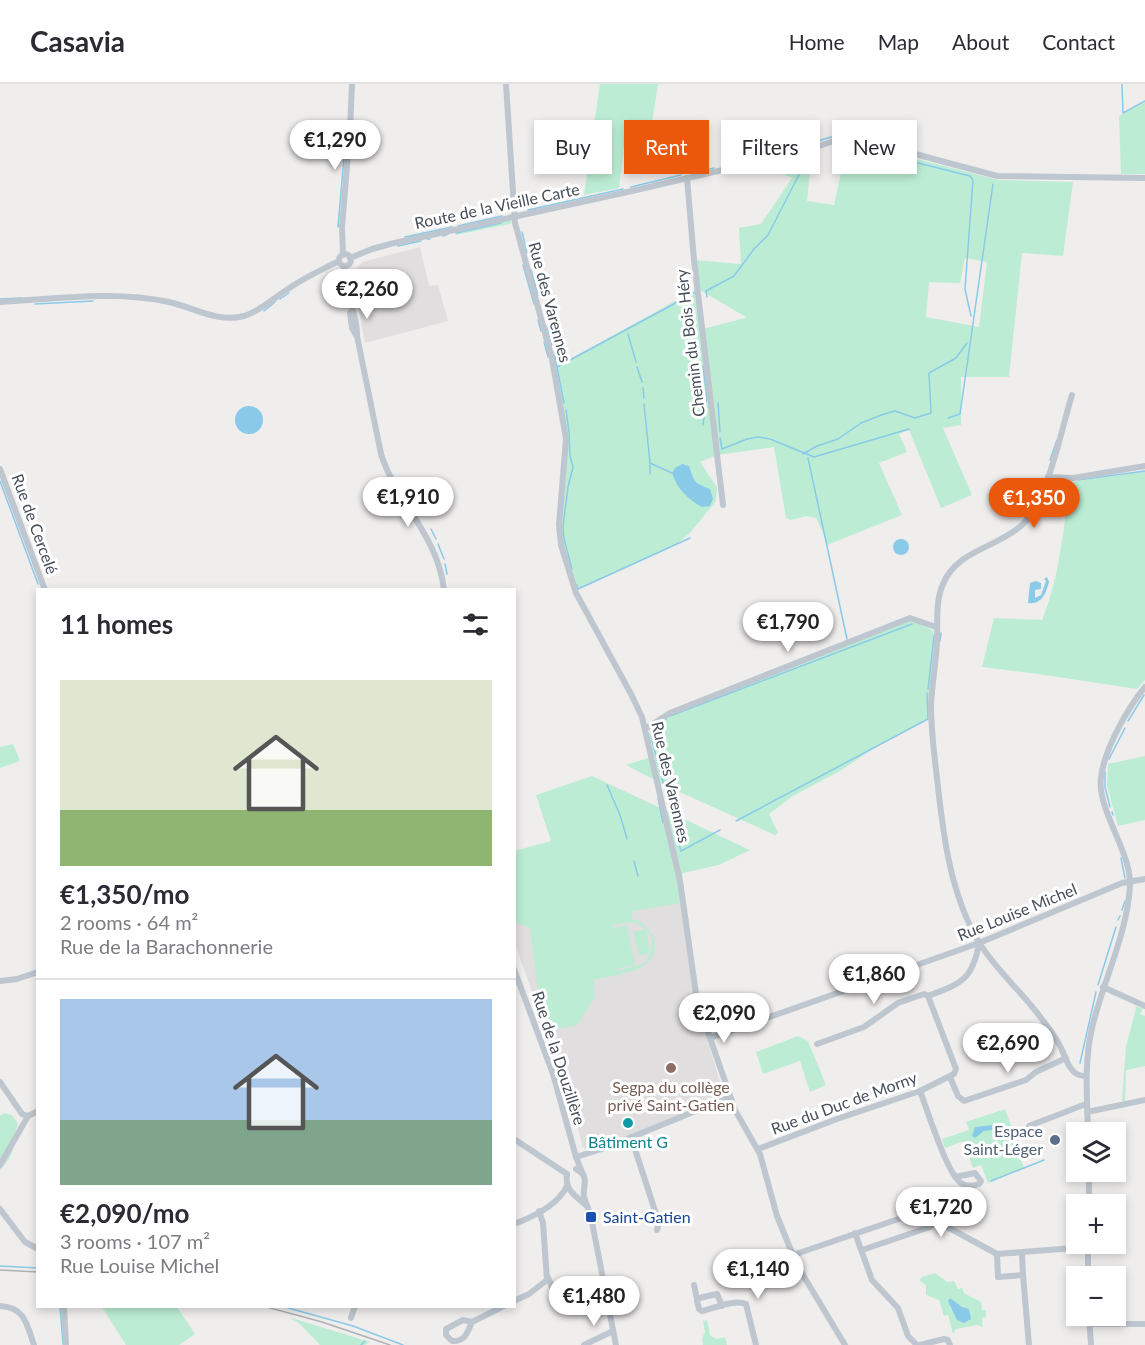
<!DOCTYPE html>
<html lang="en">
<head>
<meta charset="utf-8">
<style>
	:root { --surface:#fff; --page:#f7f7f7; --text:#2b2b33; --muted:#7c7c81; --line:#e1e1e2; --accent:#ea580c }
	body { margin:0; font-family:Lato,sans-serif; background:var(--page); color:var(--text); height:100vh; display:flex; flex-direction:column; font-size:22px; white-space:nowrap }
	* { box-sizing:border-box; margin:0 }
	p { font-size:20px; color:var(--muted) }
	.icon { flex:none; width:33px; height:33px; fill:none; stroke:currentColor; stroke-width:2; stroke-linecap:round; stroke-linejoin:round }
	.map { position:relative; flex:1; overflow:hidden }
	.sheet { position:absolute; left:36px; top:504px; width:480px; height:720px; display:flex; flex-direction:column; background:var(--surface); border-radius:0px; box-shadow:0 3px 9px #0003 }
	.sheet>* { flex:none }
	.top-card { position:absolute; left:534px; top:36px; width:520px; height:54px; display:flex; gap:12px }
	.buttons { position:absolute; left:1066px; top:1038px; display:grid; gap:12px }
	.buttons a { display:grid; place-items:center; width:60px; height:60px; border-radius:0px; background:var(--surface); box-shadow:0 3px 9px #0003; font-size:30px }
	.price { position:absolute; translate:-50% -51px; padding:0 14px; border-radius:21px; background:#fff; color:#222; font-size:20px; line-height:39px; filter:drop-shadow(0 2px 3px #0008) }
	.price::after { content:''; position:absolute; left:50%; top:36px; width:18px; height:14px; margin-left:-9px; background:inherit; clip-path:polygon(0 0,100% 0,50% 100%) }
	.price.active { background:var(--accent); color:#fff }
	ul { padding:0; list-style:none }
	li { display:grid; align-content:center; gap:12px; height:318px; padding:0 24px }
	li+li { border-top:2px solid var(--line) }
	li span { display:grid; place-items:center; height:186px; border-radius:0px; color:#555 }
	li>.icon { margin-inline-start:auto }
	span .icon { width:108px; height:108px; fill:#fffc; stroke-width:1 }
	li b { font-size:26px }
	h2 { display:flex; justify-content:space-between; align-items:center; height:72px; padding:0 24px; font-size:26px }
	.tag { padding:0 21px; border-radius:0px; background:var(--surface); box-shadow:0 3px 9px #0003; font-size:21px; line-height:54px }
	.tag.active { background:var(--accent); color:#fff }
	header { display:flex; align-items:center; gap:36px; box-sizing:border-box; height:84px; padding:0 30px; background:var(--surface); border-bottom:2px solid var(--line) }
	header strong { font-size:28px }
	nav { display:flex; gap:33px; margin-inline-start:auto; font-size:21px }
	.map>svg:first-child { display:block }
</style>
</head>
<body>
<header>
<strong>Casavia</strong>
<nav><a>Home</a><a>Map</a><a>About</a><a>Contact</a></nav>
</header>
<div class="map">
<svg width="1145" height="1261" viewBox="0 0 1145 1261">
	<rect width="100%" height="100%" fill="#f0eded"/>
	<g fill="#e1dedf">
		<polygon points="420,163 429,202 438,201 448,237 365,259 352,191 362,178"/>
		<polygon points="678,802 693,908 724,1011 721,1014 591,1067 583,1064 569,1010 515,860 515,834"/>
	</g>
	<g fill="#bcedd4" fill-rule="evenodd">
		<polygon points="600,0 658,0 649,58 624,62 619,104 584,111"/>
		<polygon points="1145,18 1145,90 1121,90 1119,32"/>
		<path d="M848 57 998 96 1073 98 1063 172 1022 169 1009 293H961V341L943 344 972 411 941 424 909 346 899 350 907 368 879 379 902 431 827 461 823 449 816 434 806 432 791 436 786 434 774 363 717 371 700 378 717 403 716 417 690 449 674 462 578 505 574 499 559 449 566 368 554 284 697 205 694 176 741 180 739 144 761 140 792 94 776 87 777 76 812 68 807 117 834 121ZM965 174 987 178 979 243 926 233 929 198 960 199ZM698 205 746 233 745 234 703 245Z"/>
		<polygon points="509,136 513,139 456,151 455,149"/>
		<path d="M1145 387V596L1137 605 1038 590 982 583 994 534 1042 536C1060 493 1063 443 1071 398Z"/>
		<polygon points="911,535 932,546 937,556 932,633 882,659 840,687 793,712 769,730 778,749 775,751 664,701 626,681 651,673 647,652 654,641 662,633"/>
		<polygon points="13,660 20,677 0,684 0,663"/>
		<polygon points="1145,672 1145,736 1118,742 1107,702 1108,680"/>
		<path d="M592 692 750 766 719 781 683 789 678 802 680 819 633 827 631 834C655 841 666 871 640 884 631 889 605 893 594 896L595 913 577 941 546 947 541 933 530 844 515 838 514 767 551 757 536 711ZM630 838 637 839 646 845 633 848 639 872 650 869 646 845C655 856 653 868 645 879L617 887V885L635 881 627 841 611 845 615 841Z"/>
		<polygon points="1135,922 1143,925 1140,930 1145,932 1145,982 1126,986 1125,1017 1122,1017 1126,962 1136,925"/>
		<polygon points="798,952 808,957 826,1001 810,1008 800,977 763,990 756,968"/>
		<polygon points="1005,1025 1013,1047 1011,1050 1024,1084 988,1099 981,1081 973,1084 963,1057 945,1064 942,1055 969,1046 966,1038"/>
		<path d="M4 1029 12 1031 18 1040C10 1062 19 1066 0 1086V1032Z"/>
		<polygon points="935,1189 947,1198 954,1197 958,1205 962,1204 964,1209 981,1218 982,1226 986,1226 986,1233 982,1234 983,1243 977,1241 956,1245 953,1250 948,1231 944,1232 939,1216 926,1211 926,1201 919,1196 922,1193"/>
		<polygon points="102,1223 177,1223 195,1250 179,1261 126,1261"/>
		<polygon points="289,1233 370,1258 365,1261 320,1261 300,1240"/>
		<polygon points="707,1236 710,1251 716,1255 725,1253 727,1261 703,1261 702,1254 705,1248 703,1237"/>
	</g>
	<g fill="#8acae9">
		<circle cx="249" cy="336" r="14"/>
		<path d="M682 380 689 382C695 399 693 398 710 405L713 415 710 422 702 423C688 415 677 405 672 389L675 384Z"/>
		<circle cx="901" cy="463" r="8"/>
		<path d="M1047 493 1049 498C1046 509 1042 521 1028 519L1030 499 1036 497 1041 499V505L1035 506V514L1041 511 1046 497 1044 495Z"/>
		<polygon points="994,1041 1000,1043 1000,1045 984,1047 975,1054 972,1052 975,1043"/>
		<polygon points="950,1214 962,1223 969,1225 971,1235 964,1239 957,1236 948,1217"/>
	</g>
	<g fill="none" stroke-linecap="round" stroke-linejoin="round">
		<g stroke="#8acae9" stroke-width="1.5">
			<polyline points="1122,0 1123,29 1145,17"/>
			<path d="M807 61C843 48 849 47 886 59"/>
			<polyline points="902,75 970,92 973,96 965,205 971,232"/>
			<polyline points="751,76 786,68"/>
			<polyline points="693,89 714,84"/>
			<polyline points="631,103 681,91"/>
			<polyline points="528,126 623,105"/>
			<polyline points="458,142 502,132"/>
			<polyline points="338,143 345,61"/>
			<polyline points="522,148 527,169"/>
			<polyline points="456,149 501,139"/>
			<polyline points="443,152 448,150"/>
			<polyline points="405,153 452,143"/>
			<polyline points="427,155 430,155"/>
			<polyline points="398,162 421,157"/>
			<polyline points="523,181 534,220"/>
			<polyline points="531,186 538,211"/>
			<polyline points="707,213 706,207 734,192 754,165 768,151 806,77"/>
			<polyline points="0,215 21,214"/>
			<polyline points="280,215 289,209"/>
			<polyline points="35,220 93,217"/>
			<polyline points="264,227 275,218"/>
			<polyline points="538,236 541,247"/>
			<polyline points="547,242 552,261"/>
			<polyline points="628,250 636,278"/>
			<polyline points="544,258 548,273"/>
			<polyline points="554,268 564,319"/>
			<polyline points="557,283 696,208"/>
			<polyline points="637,283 642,298"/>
			<polyline points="643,304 644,314"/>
			<polyline points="718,319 720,347"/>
			<polyline points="644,320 650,379 672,389"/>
			<polyline points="566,326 569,348 570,372 573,383 568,403 563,442 564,455 572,485"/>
			<polyline points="948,334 960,330 993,100"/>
			<polyline points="703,341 707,314 703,282"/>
			<polyline points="720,354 722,365 747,355 758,353 770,355 814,373 909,345"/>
			<polyline points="803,370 817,362 838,355 861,339 884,330 895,327 915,334 931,329 929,289 956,274 967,259"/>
			<polyline points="808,374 847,555"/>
			<polyline points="1050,376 1057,356"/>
			<polyline points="650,379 650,390"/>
			<polyline points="1078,396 1145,387"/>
			<polyline points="0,397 38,500"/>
			<polyline points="1053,398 1070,397"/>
			<polyline points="431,445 436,455"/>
			<polyline points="438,460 444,475"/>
			<polyline points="445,480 447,490"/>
			<polyline points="577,501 578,505 690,454"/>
			<polyline points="40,505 41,506"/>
			<polyline points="940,557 941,549"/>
			<polyline points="928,605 934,552"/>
			<polyline points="670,632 912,540"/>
			<polyline points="666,635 651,652 681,767 720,746"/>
			<polyline points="1128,637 1144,611"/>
			<polyline points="1109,675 1125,644"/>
			<polyline points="1105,688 1105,703 1110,723"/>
			<polyline points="607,701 620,731 627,755"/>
			<polyline points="658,714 663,739"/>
			<polyline points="1112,728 1113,731"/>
			<polyline points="736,737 928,635 927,609"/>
			<polyline points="1121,774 1125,794"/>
			<polyline points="634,777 638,792"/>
			<polyline points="1122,826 1125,817"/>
			<polyline points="1118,836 1120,832"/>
			<polyline points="1098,901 1116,843"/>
			<polyline points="1080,979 1096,908"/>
			<polyline points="991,1097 1044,1076"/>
			<polyline points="0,1182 38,1184"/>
			<polyline points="60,1222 63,1260"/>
			<polyline points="281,1222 353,1242 403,1261"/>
			<polyline points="361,1261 365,1257"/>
		</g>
		<g stroke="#bec6cf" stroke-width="6">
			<polyline points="506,0 515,139 552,275 566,355 559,441 561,461 576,509 631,610 642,633 680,797 696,910 710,954 735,1026 760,1070 777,1132 797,1181 845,1261"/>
			<polyline points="687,94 694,176 723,421"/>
			<circle cx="345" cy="176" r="6"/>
			<polyline points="343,171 342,143 350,46 352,0"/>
			<polyline points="350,174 372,165 390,160 632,107 804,67 837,56 848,54 863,56 997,92 1145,94"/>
			<path d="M344 182C342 206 358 228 357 252L381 370C396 418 438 451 444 506"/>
			<path d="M0 218C55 215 115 206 169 218 195 224 218 239 244 232 261 227 276 212 291 203 306 193 323 185 339 177"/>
			<polyline points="350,229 352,244 356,251"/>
			<path d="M1072 311C1061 346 1048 417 1022 441 997 464 957 466 943 500 935 518 938 538 937 558 936 579 932 600 931 621 931 646 934 670 937 694 943 750 950 811 980 860 997 887 1022 908 1041 934 1047 942 1054 951 1059 960 1064 968 1066 981 1074 988 1077 991 1082 992 1086 992"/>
			<polyline points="0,385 45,506"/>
			<polyline points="1048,393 1073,394 1145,382"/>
			<polyline points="645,645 670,629 910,534 936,543"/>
			<polyline points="514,885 553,990 576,1073 584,1093"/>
			<polyline points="0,897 17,895 38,888"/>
			<polyline points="1103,903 1145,922"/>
			<polyline points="710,954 979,859 1122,799 1145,795"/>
			<polyline points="817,960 864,943 898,919 924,910 928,912"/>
			<polyline points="950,993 958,1012 964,1017 1026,996 1036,988 1066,974"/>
			<polyline points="0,998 22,1030 28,1032 38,1027"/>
			<path d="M920 1007C927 1025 947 1090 961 1099 966 1103 973 1102 979 1100L981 1097 975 1089 955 1093"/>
			<polyline points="1087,1028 1145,1016"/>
			<polyline points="1029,1042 1086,1020"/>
			<path d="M1088 1048C1087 1014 1084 978 1092 944 1103 897 1127 851 1130 802 1132 769 1096 724 1101 693 1105 664 1127 625 1145 603"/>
			<polyline points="631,1053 659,1139 657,1146"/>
			<polyline points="514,1055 567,1090"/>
			<path d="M758 1065 837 1035 920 1007 954 990 956 985 928 912C960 900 973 896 979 859"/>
			<polyline points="576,1073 605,1064 730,1013"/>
			<polyline points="0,1081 28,1032"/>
			<path d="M576 1085C591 1093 582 1101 584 1113 586 1120 589 1126 591 1133L616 1261"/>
			<polyline points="1089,1088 1089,1120"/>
			<path d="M567 1090C564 1106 576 1112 587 1122"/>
			<polyline points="0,1125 25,1158 38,1165"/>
			<path d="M514 1140C533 1133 558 1121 567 1102"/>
			<polyline points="855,1149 872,1196 898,1224 908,1252 917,1261"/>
			<polyline points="862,1166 930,1143 936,1137"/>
			<polyline points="1022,1169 1023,1191"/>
			<polyline points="997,1170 998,1193 1023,1191 1029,1261"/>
			<polyline points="793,1171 916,1129 931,1134 997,1170 1087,1163"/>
			<polyline points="1088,1192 1088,1160"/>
			<polyline points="548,1193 556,1213"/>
			<polyline points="694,1201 697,1215"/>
			<polyline points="514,1217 529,1210 547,1196 543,1139 539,1127"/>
			<path d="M0 1222C25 1223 27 1241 34 1261"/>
			<polyline points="64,1222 66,1261"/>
			<path d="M722 1222 717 1210 699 1214 697 1217 699 1225 702 1227C715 1224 734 1215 746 1220L756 1261"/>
			<polyline points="1089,1232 1091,1261"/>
			<polyline points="351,1234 355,1222"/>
			<path d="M472 1238C467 1249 465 1258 452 1257L446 1251V1245L463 1236 472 1238 504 1222"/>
			<polyline points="1090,1240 1145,1240"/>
			<polyline points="584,1261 613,1247"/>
			<polyline points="920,1261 944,1255 948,1256 950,1261"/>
		</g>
		<g stroke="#afb1b7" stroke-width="1.5">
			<polyline points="0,1186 38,1188"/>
			<polyline points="263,1222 322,1238 390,1261"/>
		</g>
	</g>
	<circle fill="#8d6e63" stroke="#fff" stroke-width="2" cx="671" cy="984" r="6"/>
	<circle fill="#0f9aa8" stroke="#fff" stroke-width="2" cx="628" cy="1039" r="6"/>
	<circle fill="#5c6f8a" stroke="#fff" stroke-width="2" cx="1055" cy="1056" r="6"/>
	<rect fill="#1a4fb4" stroke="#fff" stroke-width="2" x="585" y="1127" width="12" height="12" rx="3"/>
	<g text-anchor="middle" stroke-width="6" stroke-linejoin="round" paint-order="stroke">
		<g font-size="16" fill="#464e5a" stroke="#fff">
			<text transform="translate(497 122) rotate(-12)" y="6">Route de la Vieille Carte</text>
			<text transform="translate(550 218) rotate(75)" y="6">Rue des Varennes</text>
			<text transform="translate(690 259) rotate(-97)" y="6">Chemin du Bois Héry</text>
			<text transform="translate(35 440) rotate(70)" y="6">Rue de Cercelé</text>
			<text transform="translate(671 698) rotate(77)" y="6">Rue des Varennes</text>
			<text transform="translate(1017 828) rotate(-22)" y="6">Rue Louise Michel</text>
			<text transform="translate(559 974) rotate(72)" y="6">Rue de la Douzillère</text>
			<text transform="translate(844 1019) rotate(-20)" y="6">Rue du Duc de Morny</text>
		</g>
		<g font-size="16" fill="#785e54" stroke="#fff">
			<text x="671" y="1009">Segpa du collège<tspan x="671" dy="18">privé Saint-Gatien</tspan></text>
		</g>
		<g font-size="16" fill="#4e5e75" stroke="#fff" text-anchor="end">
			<text x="1043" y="1053">Espace<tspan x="1043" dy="18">Saint-Léger</tspan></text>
		</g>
		<g font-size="16" fill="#0d838f" stroke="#fff">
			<text x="628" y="1064">Bâtiment G</text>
		</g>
		<g font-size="16" fill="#164399" stroke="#fff" text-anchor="start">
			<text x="603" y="1139">Saint-Gatien</text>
		</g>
	</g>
</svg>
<div class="buttons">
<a><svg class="icon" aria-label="layers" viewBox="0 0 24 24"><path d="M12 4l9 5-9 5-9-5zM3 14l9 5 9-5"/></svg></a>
<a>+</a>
<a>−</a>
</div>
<b class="price" style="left:335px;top:87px">€1,290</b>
<b class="price" style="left:367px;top:236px">€2,260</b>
<b class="price" style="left:408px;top:444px">€1,910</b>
<b class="price active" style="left:1034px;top:445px">€1,350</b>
<b class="price" style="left:788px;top:569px">€1,790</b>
<b class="price" style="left:874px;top:921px">€1,860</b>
<b class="price" style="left:724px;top:960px">€2,090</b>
<b class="price" style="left:1008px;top:990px">€2,690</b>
<b class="price" style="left:941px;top:1154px">€1,720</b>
<b class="price" style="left:758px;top:1216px">€1,140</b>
<b class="price" style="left:594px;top:1243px">€1,480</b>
<div class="top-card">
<a class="tag">Buy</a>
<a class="tag active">Rent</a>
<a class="tag">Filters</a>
<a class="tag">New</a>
</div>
<section class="sheet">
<h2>11 homes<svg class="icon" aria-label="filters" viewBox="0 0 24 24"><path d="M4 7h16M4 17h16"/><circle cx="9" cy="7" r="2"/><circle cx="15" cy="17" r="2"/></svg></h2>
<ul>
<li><span style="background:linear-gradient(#dfe7d0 70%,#8fb573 0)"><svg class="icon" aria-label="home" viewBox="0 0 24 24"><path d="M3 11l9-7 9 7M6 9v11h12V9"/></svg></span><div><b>€1,350/mo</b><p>2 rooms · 64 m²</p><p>Rue de la Barachonnerie</p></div></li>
<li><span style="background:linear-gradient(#a9c7e8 65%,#7fa58c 0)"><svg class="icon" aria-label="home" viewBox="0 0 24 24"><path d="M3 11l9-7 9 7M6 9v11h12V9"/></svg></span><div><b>€2,090/mo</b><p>3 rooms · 107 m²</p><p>Rue Louise Michel</p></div></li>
</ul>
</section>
</div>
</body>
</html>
